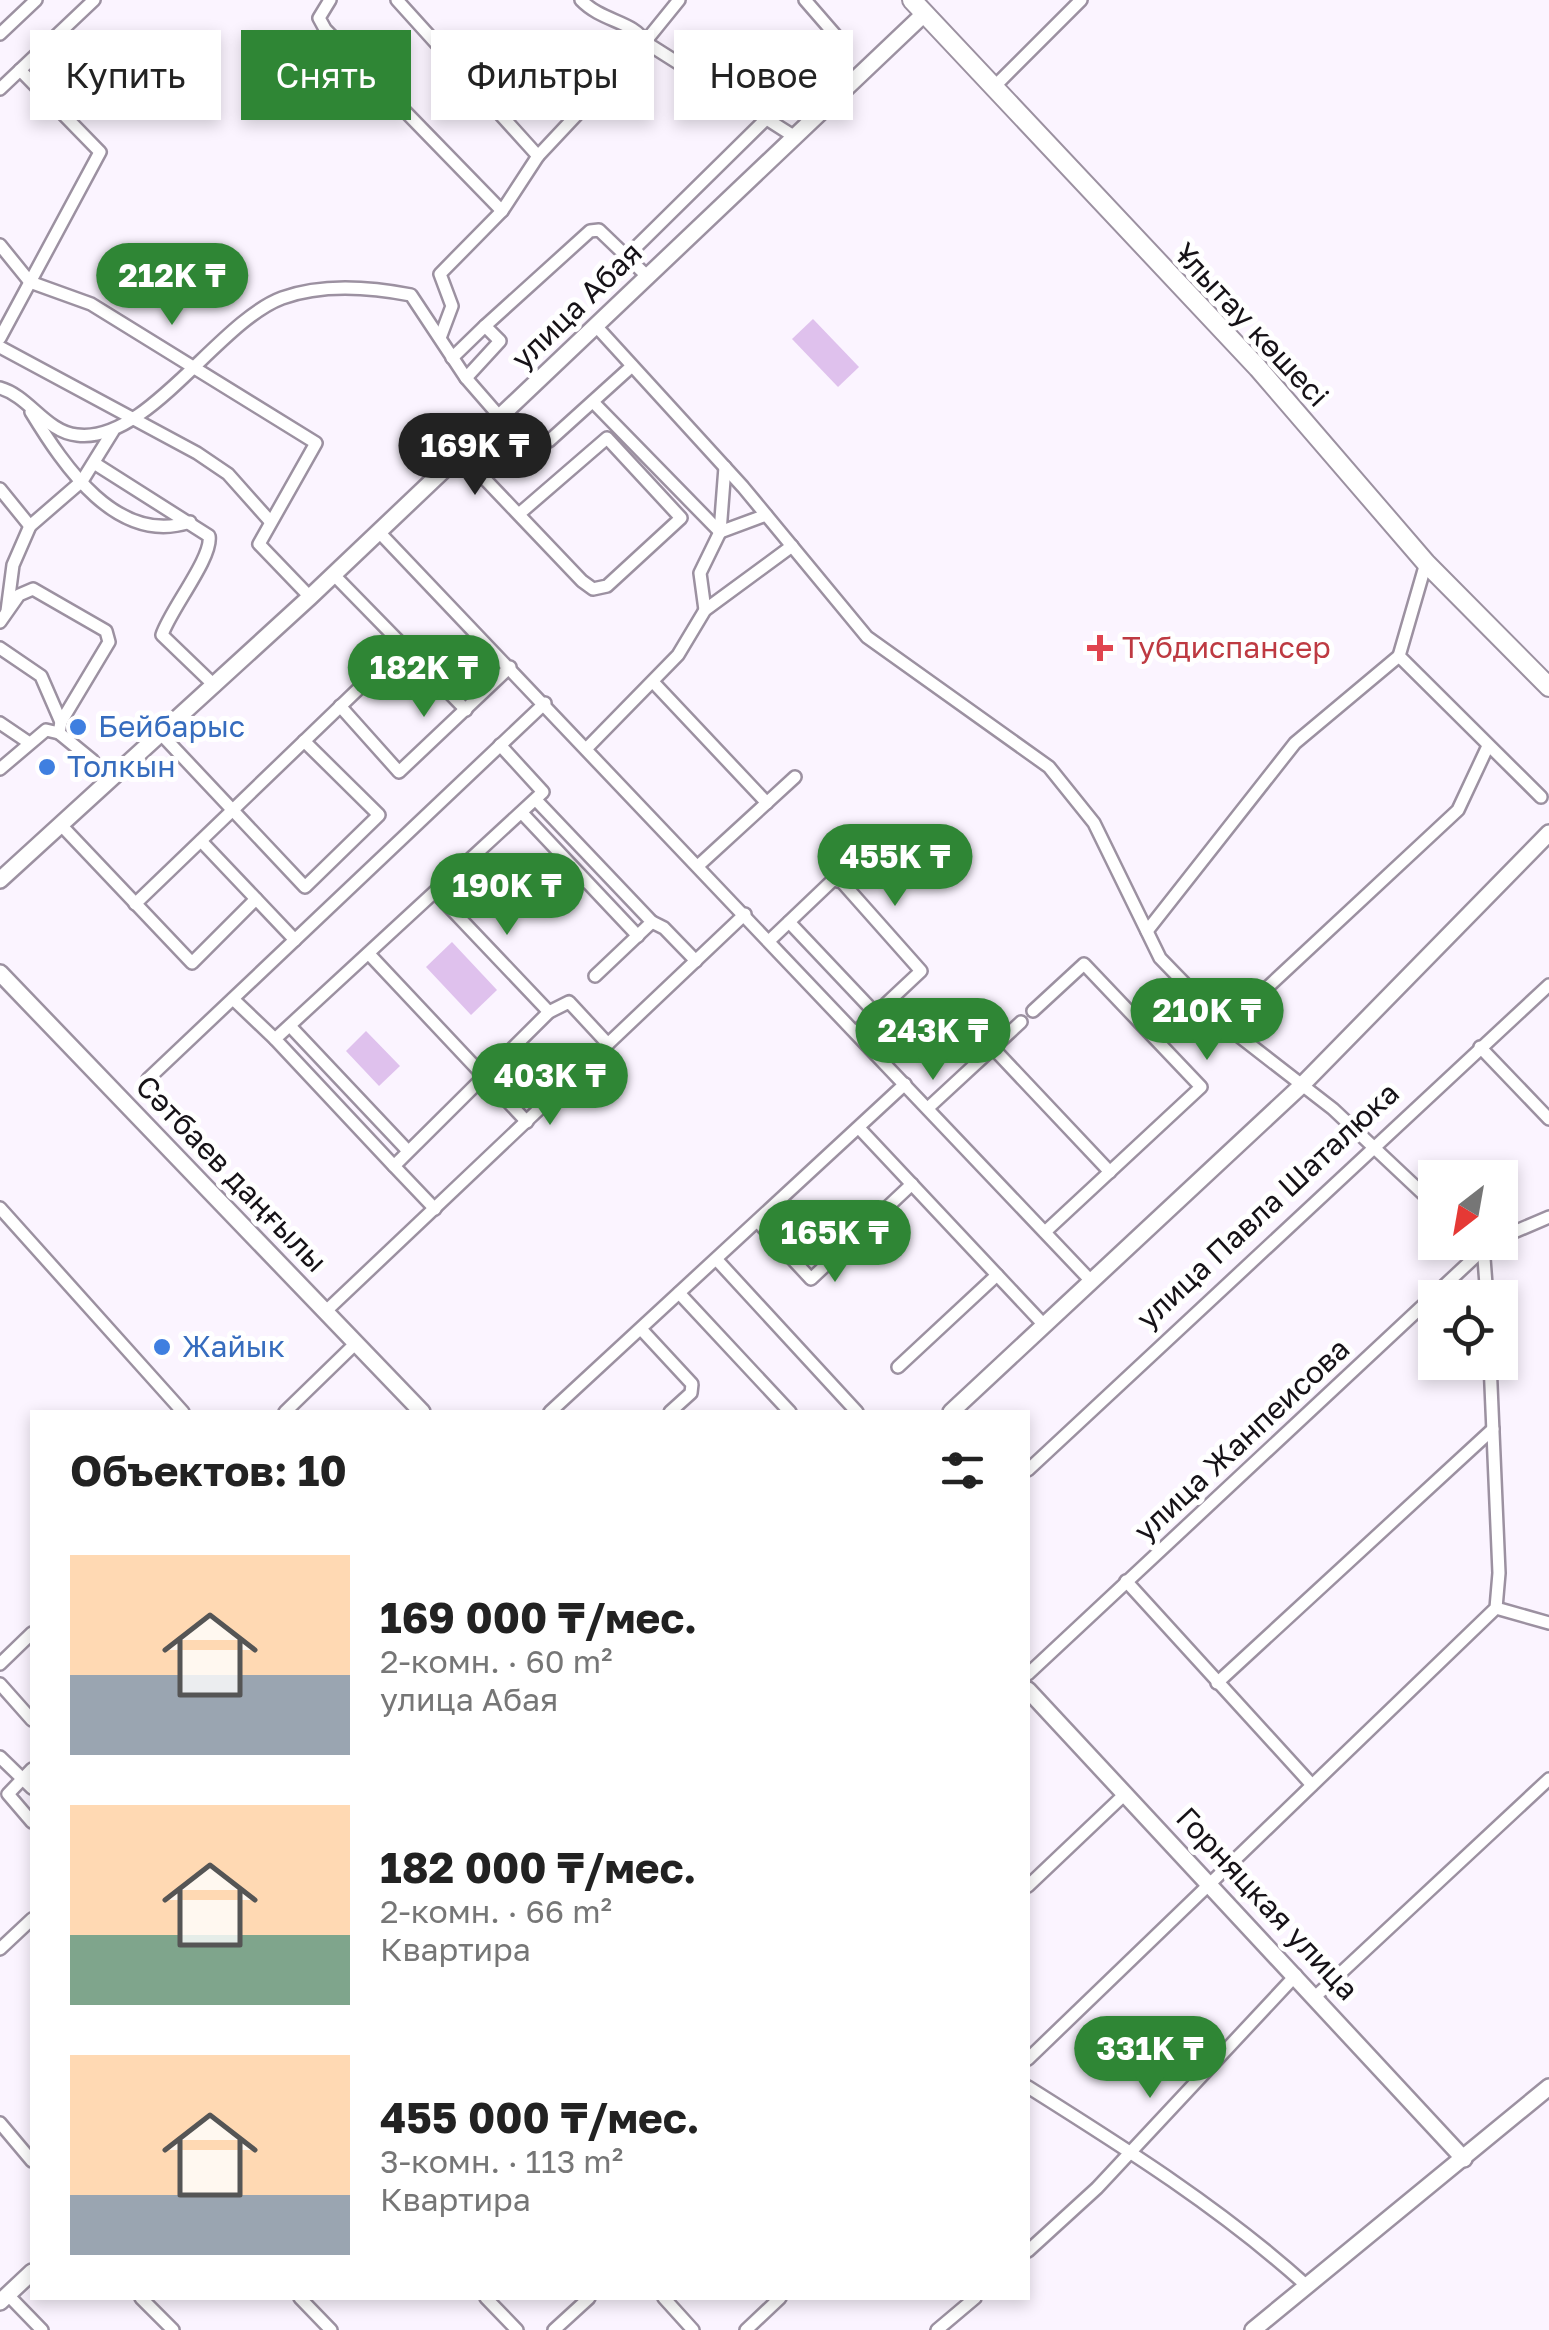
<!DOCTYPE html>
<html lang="ru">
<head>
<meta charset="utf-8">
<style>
	:root { --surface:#fff; --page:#f6f6f6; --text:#222; --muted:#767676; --accent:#2f8635 }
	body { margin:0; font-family:"Golos Text",sans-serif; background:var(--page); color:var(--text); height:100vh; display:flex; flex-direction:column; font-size:38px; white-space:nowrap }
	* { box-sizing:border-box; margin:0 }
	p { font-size:32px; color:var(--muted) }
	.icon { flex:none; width:55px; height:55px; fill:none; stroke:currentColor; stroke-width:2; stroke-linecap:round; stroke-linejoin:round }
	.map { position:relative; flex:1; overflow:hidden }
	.side { position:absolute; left:30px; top:1410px; width:1000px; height:890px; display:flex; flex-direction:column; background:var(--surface); border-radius:0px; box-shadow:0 5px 15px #0003 }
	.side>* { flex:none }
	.guide { position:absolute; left:30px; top:30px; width:1000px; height:90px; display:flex; gap:20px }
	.needle { width:65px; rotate:211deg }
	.fabs { position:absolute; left:1418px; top:1160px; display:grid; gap:20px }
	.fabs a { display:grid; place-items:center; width:100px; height:100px; border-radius:0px; background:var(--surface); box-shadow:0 5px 15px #0003; font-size:50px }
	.price { position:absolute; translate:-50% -85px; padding:0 22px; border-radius:35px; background:var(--accent); color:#fff; font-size:32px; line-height:65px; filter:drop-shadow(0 2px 5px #0008) }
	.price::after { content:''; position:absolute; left:50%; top:60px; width:30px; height:22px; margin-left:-15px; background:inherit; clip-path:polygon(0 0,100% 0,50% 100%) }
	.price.current { background:#222; color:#fff }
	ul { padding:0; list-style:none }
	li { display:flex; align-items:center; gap:30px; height:250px; padding:0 40px }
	li span { display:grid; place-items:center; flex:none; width:280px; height:200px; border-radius:0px; color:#555 }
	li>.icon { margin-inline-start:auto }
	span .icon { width:120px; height:120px; fill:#fffc; stroke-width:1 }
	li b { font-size:42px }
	h2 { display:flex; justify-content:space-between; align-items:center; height:120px; padding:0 40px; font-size:42px }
	.tag { padding:0 35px; border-radius:0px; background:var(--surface); box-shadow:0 5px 15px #0003; font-size:35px; line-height:90px }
	.tag.current { background:var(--accent); color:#fff }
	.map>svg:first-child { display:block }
</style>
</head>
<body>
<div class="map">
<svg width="1549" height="2330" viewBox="0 0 1549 2330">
	<rect width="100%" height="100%" fill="#fbf4ff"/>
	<g fill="#dfc1ed">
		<polygon points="813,319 859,367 838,387 792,339"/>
		<polygon points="452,942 497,990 471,1015 426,967"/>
		<polygon points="366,1031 400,1066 379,1086 346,1051"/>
	</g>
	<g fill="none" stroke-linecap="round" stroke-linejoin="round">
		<defs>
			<g id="street">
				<polyline points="330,0 319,18 325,29 502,211"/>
				<polyline points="397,0 538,156 502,211 440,274 452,306 440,338"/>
				<polyline points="679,0 645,42 795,137"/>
				<polyline points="0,34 36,0"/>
				<polyline points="0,89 94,0"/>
				<polyline points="992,89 1081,0"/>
				<path d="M538 156 645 42C634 21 602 22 581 0"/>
				<polyline points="0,245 30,282 91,304 316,443 259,544 310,597"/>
				<polyline points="627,256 837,49 838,38 805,0"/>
				<polyline points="596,326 743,487 867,637 1049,767 1094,823 1160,958 1226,1026 1333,1109 1435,1205"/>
				<polyline points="0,338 100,152 20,70"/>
				<polyline points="0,347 197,453 228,474 269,520"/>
				<polyline points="452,358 485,326"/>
				<polyline points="466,378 500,341 485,326 590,231 599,230 648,277"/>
				<path d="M0 388C29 396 46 432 77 435 147 444 218 322 282 298 323 283 370 287 411 295L466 378 500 417"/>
				<polyline points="593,402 720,532"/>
				<path d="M31 412C64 466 117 546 190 522"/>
				<polyline points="549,441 632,366"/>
				<polyline points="461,454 582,581 593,589 607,586 681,518 607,438 519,514"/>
				<path d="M94 463 209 536C213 557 170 610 162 635L215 686"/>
				<polyline points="0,489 30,526"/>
				<polyline points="379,532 1091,1281"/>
				<polyline points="720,532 766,515"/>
				<polyline points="1426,563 1399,656 1541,797"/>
				<polyline points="334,575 466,710"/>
				<polyline points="705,610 700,573 720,532 725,467"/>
				<polyline points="7,611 13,565 30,526 82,481 113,431"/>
				<polyline points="0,622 19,595 33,589 106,631 109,642 61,722 59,733 92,760 109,782"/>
				<polyline points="0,648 41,676 61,722"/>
				<polyline points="654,683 767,803"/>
				<polyline points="340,706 399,772 510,667"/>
				<polyline points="0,723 28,742"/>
				<polyline points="161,734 305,887 379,815 304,741"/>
				<polyline points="587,748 678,655 705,610 792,546"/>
				<polyline points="0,769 46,730 59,733"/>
				<polyline points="536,800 652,922 595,976"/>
				<polyline points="522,813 638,936"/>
				<polyline points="62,826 192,963 256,899"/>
				<polyline points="201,841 295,940"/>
				<polyline points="699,865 795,777"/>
				<polyline points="435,892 549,1012"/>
				<polyline points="135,904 403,646"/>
				<polyline points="652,922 664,928 696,961"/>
				<polyline points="789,922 876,1014"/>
				<polyline points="1147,931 1295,743 1399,656"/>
				<polyline points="770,940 833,880 842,882 921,971 856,1032"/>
				<polyline points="369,954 527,1122"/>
				<polyline points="233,999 275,1039"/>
				<polyline points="1033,1011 1084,964 1201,1087 1045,1232"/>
				<polyline points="290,1026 408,1151"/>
				<polyline points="1226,1026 1458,810 1488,746"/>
				<polyline points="1480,1047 1549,1119"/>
				<polyline points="993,1048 1110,1172"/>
				<polyline points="148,1079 545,703"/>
				<polyline points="928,1108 1021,1022"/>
				<polyline points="859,1128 1044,1325"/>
				<polyline points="394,1166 275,1039 543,792 500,745"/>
				<polyline points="0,1208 183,1412"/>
				<polyline points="435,1209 394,1166 549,1012 569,1002 608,1044"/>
				<polyline points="758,1222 811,1279 912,1184"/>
				<polyline points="1500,1238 1549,1217"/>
				<polyline points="1483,1245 1487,1298"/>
				<polyline points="717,1260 857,1412"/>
				<polyline points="679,1293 790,1412"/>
				<polyline points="325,1312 745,914"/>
				<polyline points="641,1329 692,1384 691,1393 670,1412"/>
				<polyline points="898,1367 997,1275"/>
				<polyline points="285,1412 356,1343"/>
				<polyline points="550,1412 905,1084"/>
				<polyline points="1028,1470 1549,985"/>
				<polyline points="1126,1581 1312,1785"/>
				<polyline points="1496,1608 1549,1623"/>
				<polyline points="0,1664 32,1633"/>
				<polyline points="1028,1674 1491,1242"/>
				<polyline points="1217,1683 1493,1429"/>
				<polyline points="0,1684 32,1720"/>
				<polyline points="0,1757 32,1788"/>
				<polyline points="32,1769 8,1794 32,1822"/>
				<polyline points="1028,1886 1126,1793"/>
				<polyline points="0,1949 32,1919"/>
				<polyline points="1316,1996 1549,1779"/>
				<polyline points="1028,2059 1496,1608 1499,1573 1490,1362"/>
				<path d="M1028 2087C1125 2148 1222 2209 1307 2286"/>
				<polyline points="0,2123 32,2161"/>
				<polyline points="1028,2251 1097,2188 1296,1975"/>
				<polyline points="8,2295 42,2330"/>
				<polyline points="141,2298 173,2330"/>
				<polyline points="300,2298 331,2330"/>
				<polyline points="486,2298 517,2330"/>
				<polyline points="664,2298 693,2330"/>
				<polyline points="554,2330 589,2298"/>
				<polyline points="746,2330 780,2298"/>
				<polyline points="937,2330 975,2298"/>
			</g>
			<g id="secondary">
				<polyline points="0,880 310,597 925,13"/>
				<polyline points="0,973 422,1412"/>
				<polyline points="951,1412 1302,1085 1549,833"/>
				<polyline points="1028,1690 1464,2159"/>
				<polyline points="0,2302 32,2272"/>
				<polyline points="1253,2330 1549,2087"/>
			</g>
			<polyline id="primary" points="912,0 1258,368 1426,563 1549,687"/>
		</defs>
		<use href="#street" stroke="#9c91a1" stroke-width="16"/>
		<use href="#secondary" stroke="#9c91a1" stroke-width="20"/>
		<use href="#primary" stroke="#9c91a1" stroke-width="22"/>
		<use href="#street" stroke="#fff" stroke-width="11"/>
		<use href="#secondary" stroke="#fff" stroke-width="15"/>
		<use href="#primary" stroke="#fff" stroke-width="18"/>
	</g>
	<path fill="#e0444e" stroke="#fff" stroke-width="4" d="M1095 633h10v10h10v10h-10v10h-10v-10h-10v-10h10z"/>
	<g fill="#3f7fe0" stroke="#fff" stroke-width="4">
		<circle cx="78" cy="727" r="10"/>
		<circle cx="47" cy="767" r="10"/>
		<circle cx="162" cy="1347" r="10"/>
	</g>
	<g text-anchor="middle" stroke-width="10" stroke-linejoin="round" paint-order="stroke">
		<g font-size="30" fill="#161217" stroke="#fff">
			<text transform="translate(577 306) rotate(-44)" y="10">улица Абая</text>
			<text transform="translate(1251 325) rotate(47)" y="10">Ұлытау көшесі</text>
			<text transform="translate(231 1174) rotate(46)" y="10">Сәтбаев даңғылы</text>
			<text transform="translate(1268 1206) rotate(-43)" y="10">улица Павла Шаталюка</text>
			<text transform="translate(1242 1440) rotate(-43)" y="10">улица Жанпеисова</text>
			<text transform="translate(1267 1904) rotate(47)" y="10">Горняцкая улица</text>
		</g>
		<g font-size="30" fill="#be3a42" stroke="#fff" text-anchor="start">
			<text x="1122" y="658">Тубдиспансер</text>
		</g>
		<g font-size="30" fill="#366cbe" stroke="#fff" text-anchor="start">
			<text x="98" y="737">Бейбарыс</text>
			<text x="67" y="777">Толкын</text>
			<text x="182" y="1357">Жайык</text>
		</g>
	</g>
</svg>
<div class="fabs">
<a><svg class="needle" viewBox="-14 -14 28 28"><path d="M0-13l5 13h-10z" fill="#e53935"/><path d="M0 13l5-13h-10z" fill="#767676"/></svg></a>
<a><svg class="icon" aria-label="locate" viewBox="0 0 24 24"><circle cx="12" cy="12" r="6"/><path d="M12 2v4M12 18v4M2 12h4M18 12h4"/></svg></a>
</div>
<b class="price" style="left:172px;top:328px">212K ₸</b>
<b class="price current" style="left:475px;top:498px">169K ₸</b>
<b class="price" style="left:424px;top:720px">182K ₸</b>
<b class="price" style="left:895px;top:909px">455K ₸</b>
<b class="price" style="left:507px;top:938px">190K ₸</b>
<b class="price" style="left:1207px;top:1063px">210K ₸</b>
<b class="price" style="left:933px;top:1083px">243K ₸</b>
<b class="price" style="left:550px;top:1128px">403K ₸</b>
<b class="price" style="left:835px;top:1285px">165K ₸</b>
<b class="price" style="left:1150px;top:2101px">331K ₸</b>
<div class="guide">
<a class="tag">Купить</a>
<a class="tag current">Снять</a>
<a class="tag">Фильтры</a>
<a class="tag">Новое</a>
</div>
<section class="side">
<h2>Объектов: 10<svg class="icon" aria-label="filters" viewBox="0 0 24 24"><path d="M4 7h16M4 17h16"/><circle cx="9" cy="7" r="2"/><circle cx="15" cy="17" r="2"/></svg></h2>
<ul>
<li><span style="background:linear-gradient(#ffd9b3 60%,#9aa5b1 0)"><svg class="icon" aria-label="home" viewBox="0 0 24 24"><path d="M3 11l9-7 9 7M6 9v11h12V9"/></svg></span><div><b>169 000 ₸/мес.</b><p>2-комн. · 60 m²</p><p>улица Абая</p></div></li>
<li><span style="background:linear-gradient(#ffd9b3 65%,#7fa58c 0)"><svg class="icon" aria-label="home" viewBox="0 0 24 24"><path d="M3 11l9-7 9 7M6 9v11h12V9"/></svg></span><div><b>182 000 ₸/мес.</b><p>2-комн. · 66 m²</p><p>Квартира</p></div></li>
<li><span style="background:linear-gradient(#ffd9b3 70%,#9aa5b1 0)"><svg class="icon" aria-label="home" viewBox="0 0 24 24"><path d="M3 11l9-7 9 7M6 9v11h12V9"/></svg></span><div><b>455 000 ₸/мес.</b><p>3-комн. · 113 m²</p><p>Квартира</p></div></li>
</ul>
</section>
</div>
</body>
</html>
